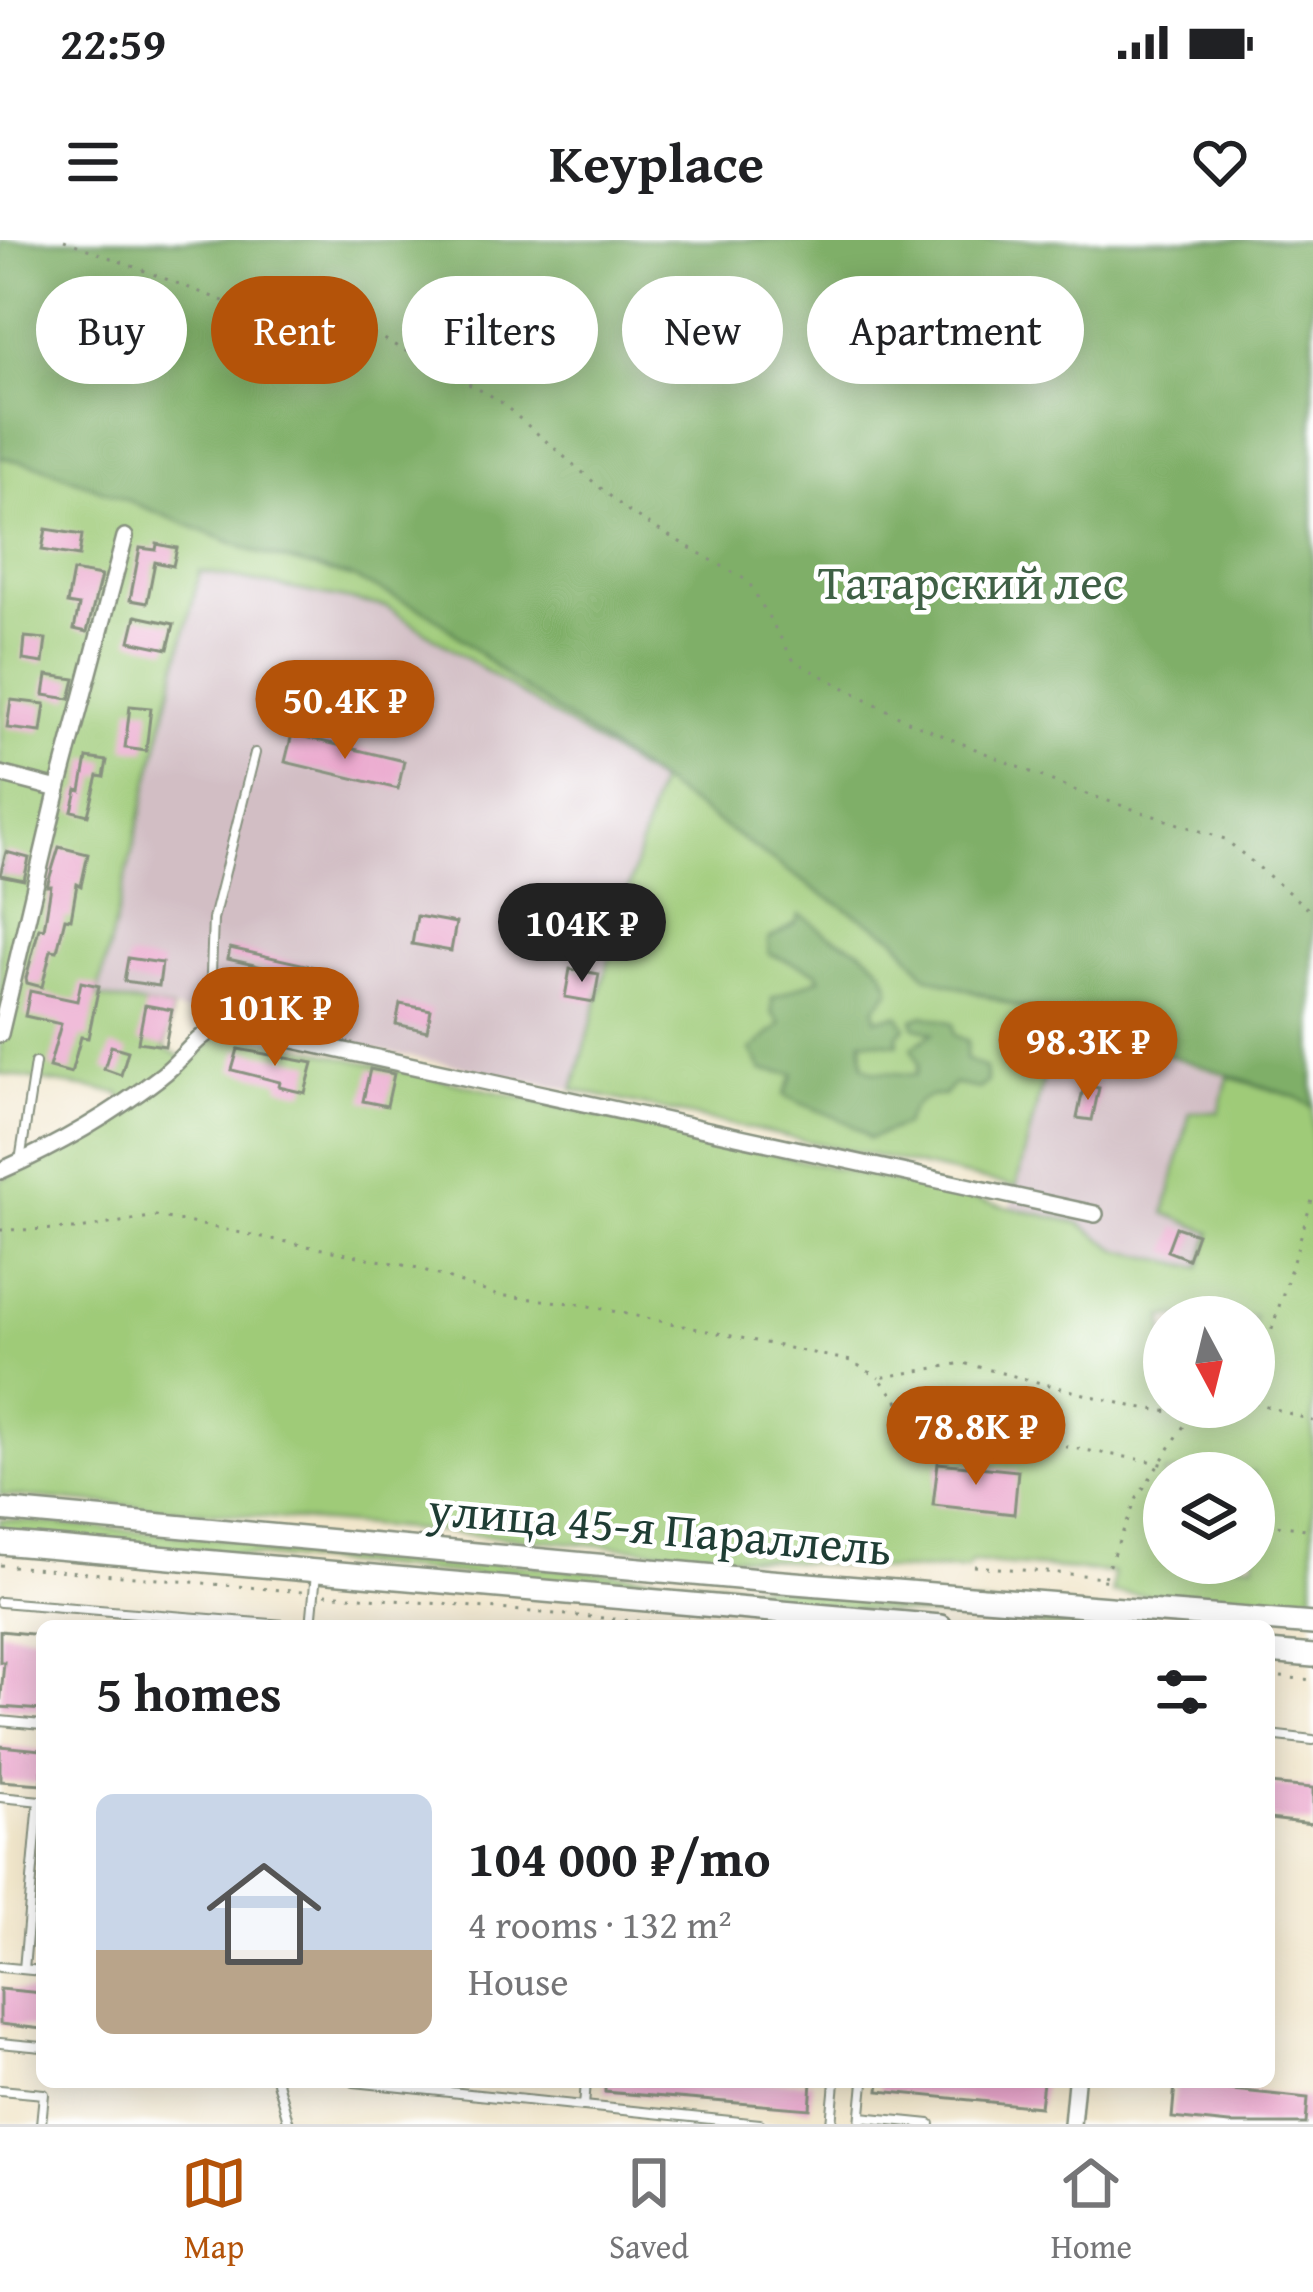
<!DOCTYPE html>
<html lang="en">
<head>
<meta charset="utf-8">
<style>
	:root { --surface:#fff; --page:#f2f2f2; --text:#202124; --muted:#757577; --line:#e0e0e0; --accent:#b45309 }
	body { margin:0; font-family:"Gentium Book Plus",serif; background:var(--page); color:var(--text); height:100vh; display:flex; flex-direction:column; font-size:45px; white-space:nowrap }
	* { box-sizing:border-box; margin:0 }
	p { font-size:39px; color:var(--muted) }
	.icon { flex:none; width:66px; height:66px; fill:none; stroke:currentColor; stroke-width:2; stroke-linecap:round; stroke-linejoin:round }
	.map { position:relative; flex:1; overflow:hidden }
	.panel { position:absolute; left:36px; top:1380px; width:1239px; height:468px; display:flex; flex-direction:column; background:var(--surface); border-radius:18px; box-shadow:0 6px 30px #0003 }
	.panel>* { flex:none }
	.guide { position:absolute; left:36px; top:36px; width:1242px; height:108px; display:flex; gap:24px }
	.needle { width:78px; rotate:173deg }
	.fabs { position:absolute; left:1143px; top:1056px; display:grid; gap:24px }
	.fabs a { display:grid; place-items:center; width:132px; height:132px; border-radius:50%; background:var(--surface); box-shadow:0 6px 30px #0003; font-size:60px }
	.price { position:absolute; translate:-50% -102px; padding:0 27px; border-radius:42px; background:var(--accent); color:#fff; font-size:39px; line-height:78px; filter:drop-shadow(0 3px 6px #0008) }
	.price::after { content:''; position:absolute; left:50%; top:72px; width:36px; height:27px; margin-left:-18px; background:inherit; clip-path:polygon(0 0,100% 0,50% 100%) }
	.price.active { background:#222; color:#fff }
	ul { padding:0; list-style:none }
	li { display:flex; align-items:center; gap:36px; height:300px; padding:0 60px }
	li+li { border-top:3px solid var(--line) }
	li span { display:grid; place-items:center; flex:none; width:336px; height:240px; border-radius:18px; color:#555 }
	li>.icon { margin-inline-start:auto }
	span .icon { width:144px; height:144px; fill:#fffc; stroke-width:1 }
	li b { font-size:51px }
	h2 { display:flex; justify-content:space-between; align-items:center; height:144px; padding:0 60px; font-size:51px }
	.chip { padding:0 42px; border-radius:54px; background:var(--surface); box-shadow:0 6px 30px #0003; font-size:42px; line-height:108px }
	.chip.active { background:var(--accent); color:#fff }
	.status { display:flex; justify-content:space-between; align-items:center; height:84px; padding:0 60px; background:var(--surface); direction:ltr }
	.status svg { height:33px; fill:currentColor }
	header { display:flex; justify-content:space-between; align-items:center; height:156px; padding:0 60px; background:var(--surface); font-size:54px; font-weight:600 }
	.menu { display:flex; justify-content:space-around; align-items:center; height:168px; border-top:3px solid var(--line); background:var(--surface); font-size:33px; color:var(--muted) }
	.menu a { display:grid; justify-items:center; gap:6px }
	.menu .active { color:var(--accent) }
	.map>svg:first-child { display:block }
</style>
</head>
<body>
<div class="status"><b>22:59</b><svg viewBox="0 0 49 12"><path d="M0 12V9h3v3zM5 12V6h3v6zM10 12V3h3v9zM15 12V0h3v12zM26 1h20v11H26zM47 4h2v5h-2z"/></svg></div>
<header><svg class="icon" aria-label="menu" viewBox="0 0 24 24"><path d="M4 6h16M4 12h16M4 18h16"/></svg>Keyplace<svg class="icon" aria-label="heart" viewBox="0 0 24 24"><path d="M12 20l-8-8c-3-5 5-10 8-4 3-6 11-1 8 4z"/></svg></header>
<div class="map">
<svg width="1313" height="1884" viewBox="0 0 1313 1884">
	<rect width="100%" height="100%" fill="#fff"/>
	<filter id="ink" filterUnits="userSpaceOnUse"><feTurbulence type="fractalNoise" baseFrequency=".00833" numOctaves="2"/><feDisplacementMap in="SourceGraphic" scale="24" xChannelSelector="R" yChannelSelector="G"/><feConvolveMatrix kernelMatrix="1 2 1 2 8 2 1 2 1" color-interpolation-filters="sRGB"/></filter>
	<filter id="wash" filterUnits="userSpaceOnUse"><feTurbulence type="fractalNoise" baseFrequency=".004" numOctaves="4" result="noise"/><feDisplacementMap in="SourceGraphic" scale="48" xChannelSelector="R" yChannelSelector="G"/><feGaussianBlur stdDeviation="2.7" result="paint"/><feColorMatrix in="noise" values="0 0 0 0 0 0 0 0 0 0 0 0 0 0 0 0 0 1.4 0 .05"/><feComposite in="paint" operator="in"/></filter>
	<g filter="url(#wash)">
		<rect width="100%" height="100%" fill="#f1e6cb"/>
		<g fill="#d2bec4">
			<polygon points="199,331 387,367 658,544 573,850 216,777 96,758"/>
			<polygon points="1058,781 1228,837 1220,872 1166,974 1211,992 1201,1029 1118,1010 1079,983 1011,967"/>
		</g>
		<g fill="#9fcb78" stroke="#5f8456" stroke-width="3" fill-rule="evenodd">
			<path d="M0 217 42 226 255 312 351 337 430 373 513 441 820 653 896 698 926 736 1058 781 1016 947 573 850 658 543 387 367 200 331 97 757 172 770 165 809 193 822 214 798 230 795 289 805 1079 983 1118 1010 1200 1028 1211 992 1165 973 1190 872H1219L1228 837 1296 857 1313 867V1366L1112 1353 1113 1333 972 1322 966 1329 895 1330 0 1255V940L70 908 130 873 119 853 0 834ZM1164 1077H1254V1167H1164ZM1164 1233H1254V1323H1164Z"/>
			<polygon points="0,1279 1094,1375 1093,1386 1046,1386 0,1293"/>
		</g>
		<g fill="#7faf68" stroke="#4f764e" stroke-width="3">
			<polygon points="0,0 1313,0 1313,867 1296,857 926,736 896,698 820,653 513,441 430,373 351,337 255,312 42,226 0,217"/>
			<path d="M799 675C814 680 820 692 833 697 858 707 885 720 890 750L875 768 876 779 898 775 906 787 898 795V804L862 800 863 825 873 831 916 835 919 824 912 807 933 793 914 786 913 779 924 775 953 783 954 795 968 801 966 819 986 828 987 842 979 849 954 844 944 856C921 854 911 866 904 885L869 899C848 876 811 871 784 855L794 834 762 830 751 810 781 784 772 773V758L820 738 817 732 769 714 768 699 796 683Z"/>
		</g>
		<g id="blocks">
			<g fill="#eaa6cc">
				<polygon points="46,289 82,295 79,316 42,310"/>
				<polygon points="157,304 177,308 173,326 155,322 147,363 130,360 140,308 156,310"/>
				<polygon points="73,331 101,336 87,392 74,389 79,366 67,364"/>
				<polygon points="136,376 174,384 168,409 130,401"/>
				<polygon points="25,397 46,399 43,423 23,420"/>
				<polygon points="47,435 75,439 70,459 44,455"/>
				<polygon points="11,460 45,464 41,492 7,488"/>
				<polygon points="130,466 151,468 146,511 125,508"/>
				<polygon points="292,494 404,521 398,549 285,522"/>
				<polygon points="87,518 107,521 104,537 98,536 88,575 72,571 77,550 81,551"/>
				<polygon points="59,607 88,614 81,646 77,644 71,679 65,678 57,711 51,710 42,747 27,743 26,738 39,688 44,689 51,646 47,646"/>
				<polygon points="6,612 29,618 24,640 0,635"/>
				<polygon points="417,676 456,683 451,711 412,704"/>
				<polygon points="230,708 324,729 319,745 284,736 285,732 228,719"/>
				<polygon points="128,718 162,723 159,746 124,741"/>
				<polygon points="570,729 599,734 594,762 565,757"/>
				<polygon points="81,742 99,746 88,798 81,797 71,833 49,827 61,784 25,776 30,751 77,761"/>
				<polygon points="400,764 431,770 427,791 396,784"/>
				<polygon points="145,765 172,770 165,806 138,802"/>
				<polygon points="111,806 128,811 121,835 104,829"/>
				<polygon points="238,809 313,823 305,853 279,847 280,842 232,830"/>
				<polygon points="370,829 394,834 387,866 363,861"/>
				<polygon points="1084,845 1099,848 1092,880 1077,878"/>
				<polygon points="1176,987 1197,994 1188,1019 1167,1011"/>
				<polygon points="938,1223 1018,1231 1014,1274 933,1265"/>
				<polygon points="0,1391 42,1395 42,1470 0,1467 4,1422 0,1422"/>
				<polygon points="0,1506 42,1510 42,1544 0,1541"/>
				<polygon points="1269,1544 1313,1548 1313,1584 1269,1579"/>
				<polygon points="0,1749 42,1753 42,1789 0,1784"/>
				<polygon points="605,1842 812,1842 810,1869 605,1852"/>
				<polygon points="880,1842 1043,1842 1040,1867 879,1851"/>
				<polygon points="1175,1844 1308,1858 1306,1884 1229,1884 1172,1878"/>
			</g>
		</g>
	</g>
	<g filter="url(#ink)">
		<use href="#blocks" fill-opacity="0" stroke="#889280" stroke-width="3"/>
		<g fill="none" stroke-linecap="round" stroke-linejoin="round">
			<defs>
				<g id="lane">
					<polyline points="209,788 213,679 255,513"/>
					<polyline points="20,921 35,823"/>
					<polyline points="0,1362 297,1386"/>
					<polyline points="311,1386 316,1333"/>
					<polyline points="0,1481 42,1485"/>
					<polyline points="1269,1495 1313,1500"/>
					<polyline points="0,1557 41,1561"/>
					<polyline points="0,1727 42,1731"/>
					<polyline points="24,1729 39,1561"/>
					<polyline points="0,1803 42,1807"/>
					<polyline points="277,1842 289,1884"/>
					<polyline points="354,1842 584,1866 586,1842"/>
					<polyline points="0,1850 44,1854 41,1884"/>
					<polyline points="584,1866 760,1884"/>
					<polyline points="861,1877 930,1884"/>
					<polyline points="831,1884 835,1842"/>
					<polyline points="860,1884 864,1842"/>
				</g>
				<g id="street">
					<polyline points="0,534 58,549"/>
					<polyline points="0,794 58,549 125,297"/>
					<path d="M0 931C57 906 112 874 161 836 184 819 197 792 225 785L1095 974"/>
					<polyline points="1072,1884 1076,1842"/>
				</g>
				<g id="secondary">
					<polyline points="0,1270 770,1341 1313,1384"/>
					<polyline points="0,1303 941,1386"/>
					<polyline points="1269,1412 1313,1416"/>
				</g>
			</defs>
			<use href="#lane" stroke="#889280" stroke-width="12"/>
			<use href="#street" stroke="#889280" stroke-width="20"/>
			<use href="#secondary" stroke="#889280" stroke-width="26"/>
			<g stroke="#889280" stroke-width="3" stroke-dasharray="3 9" stroke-linecap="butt">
				<polyline points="64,0 226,62 366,90 497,159 631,274 748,341 794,421 908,481 1074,550 1225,599 1313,673"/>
				<polyline points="0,990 79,989 156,976 418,1028 496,1055 579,1064 851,1121 879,1138"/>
				<polyline points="1254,1147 1313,957"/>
				<polyline points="1254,1162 1313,1181"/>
				<polyline points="1191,1175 1131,1166 963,1123 879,1138 916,1182 1150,1221 1196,1233"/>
				<polyline points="1254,1282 1313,1290"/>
				<polyline points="0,1325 303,1352"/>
				<polyline points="974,1326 1104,1337 1103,1348"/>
				<polyline points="1104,1337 1137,1258 1191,1175 1224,1167"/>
				<polyline points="325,1354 694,1386"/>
				<polyline points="1269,1436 1313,1440"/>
			</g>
			<use href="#lane" stroke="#fff" stroke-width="8"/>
			<use href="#street" stroke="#fff" stroke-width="15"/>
			<use href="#secondary" stroke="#fff" stroke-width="21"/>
		</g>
	</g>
	<g text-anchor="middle" stroke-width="9" stroke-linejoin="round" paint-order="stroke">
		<g font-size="48" fill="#3f6045" stroke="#fff">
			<text x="971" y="359">Татарский лес</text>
		</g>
		<g font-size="48" fill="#1f3d34" stroke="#fff">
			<text transform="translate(660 1288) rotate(5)" y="17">улица 45-я Параллель</text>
		</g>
	</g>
</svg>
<div class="fabs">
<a><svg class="needle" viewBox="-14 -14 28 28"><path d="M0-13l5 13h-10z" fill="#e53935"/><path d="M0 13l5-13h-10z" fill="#757577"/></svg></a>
<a><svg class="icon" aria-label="layers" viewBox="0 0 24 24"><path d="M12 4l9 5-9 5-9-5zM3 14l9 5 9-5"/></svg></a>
</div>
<b class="price" style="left:345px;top:522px">50.4K ₽</b>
<b class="price active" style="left:582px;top:745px">104K ₽</b>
<b class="price" style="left:275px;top:829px">101K ₽</b>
<b class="price" style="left:1088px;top:863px">98.3K ₽</b>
<b class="price" style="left:976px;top:1248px">78.8K ₽</b>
<div class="guide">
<a class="chip">Buy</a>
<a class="chip active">Rent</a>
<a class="chip">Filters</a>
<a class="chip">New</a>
<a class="chip">Apartment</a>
</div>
<section class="panel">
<h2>5 homes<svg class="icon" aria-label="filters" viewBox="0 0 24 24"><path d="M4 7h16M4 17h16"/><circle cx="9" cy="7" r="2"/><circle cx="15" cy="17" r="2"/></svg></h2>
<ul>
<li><span style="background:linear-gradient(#c9d6e8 65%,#b9a48a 0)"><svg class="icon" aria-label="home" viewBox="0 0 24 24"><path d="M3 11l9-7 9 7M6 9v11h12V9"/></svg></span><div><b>104 000 ₽/mo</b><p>4 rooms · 132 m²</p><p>House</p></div></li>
</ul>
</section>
</div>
<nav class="menu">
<a class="active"><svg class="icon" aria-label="map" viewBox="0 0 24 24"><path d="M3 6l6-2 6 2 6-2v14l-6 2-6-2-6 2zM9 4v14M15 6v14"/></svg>Map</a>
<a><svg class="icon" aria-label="saved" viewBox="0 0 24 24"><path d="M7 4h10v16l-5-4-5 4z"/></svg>Saved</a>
<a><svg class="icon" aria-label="home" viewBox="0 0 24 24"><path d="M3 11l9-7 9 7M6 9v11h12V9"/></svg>Home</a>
</nav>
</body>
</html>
